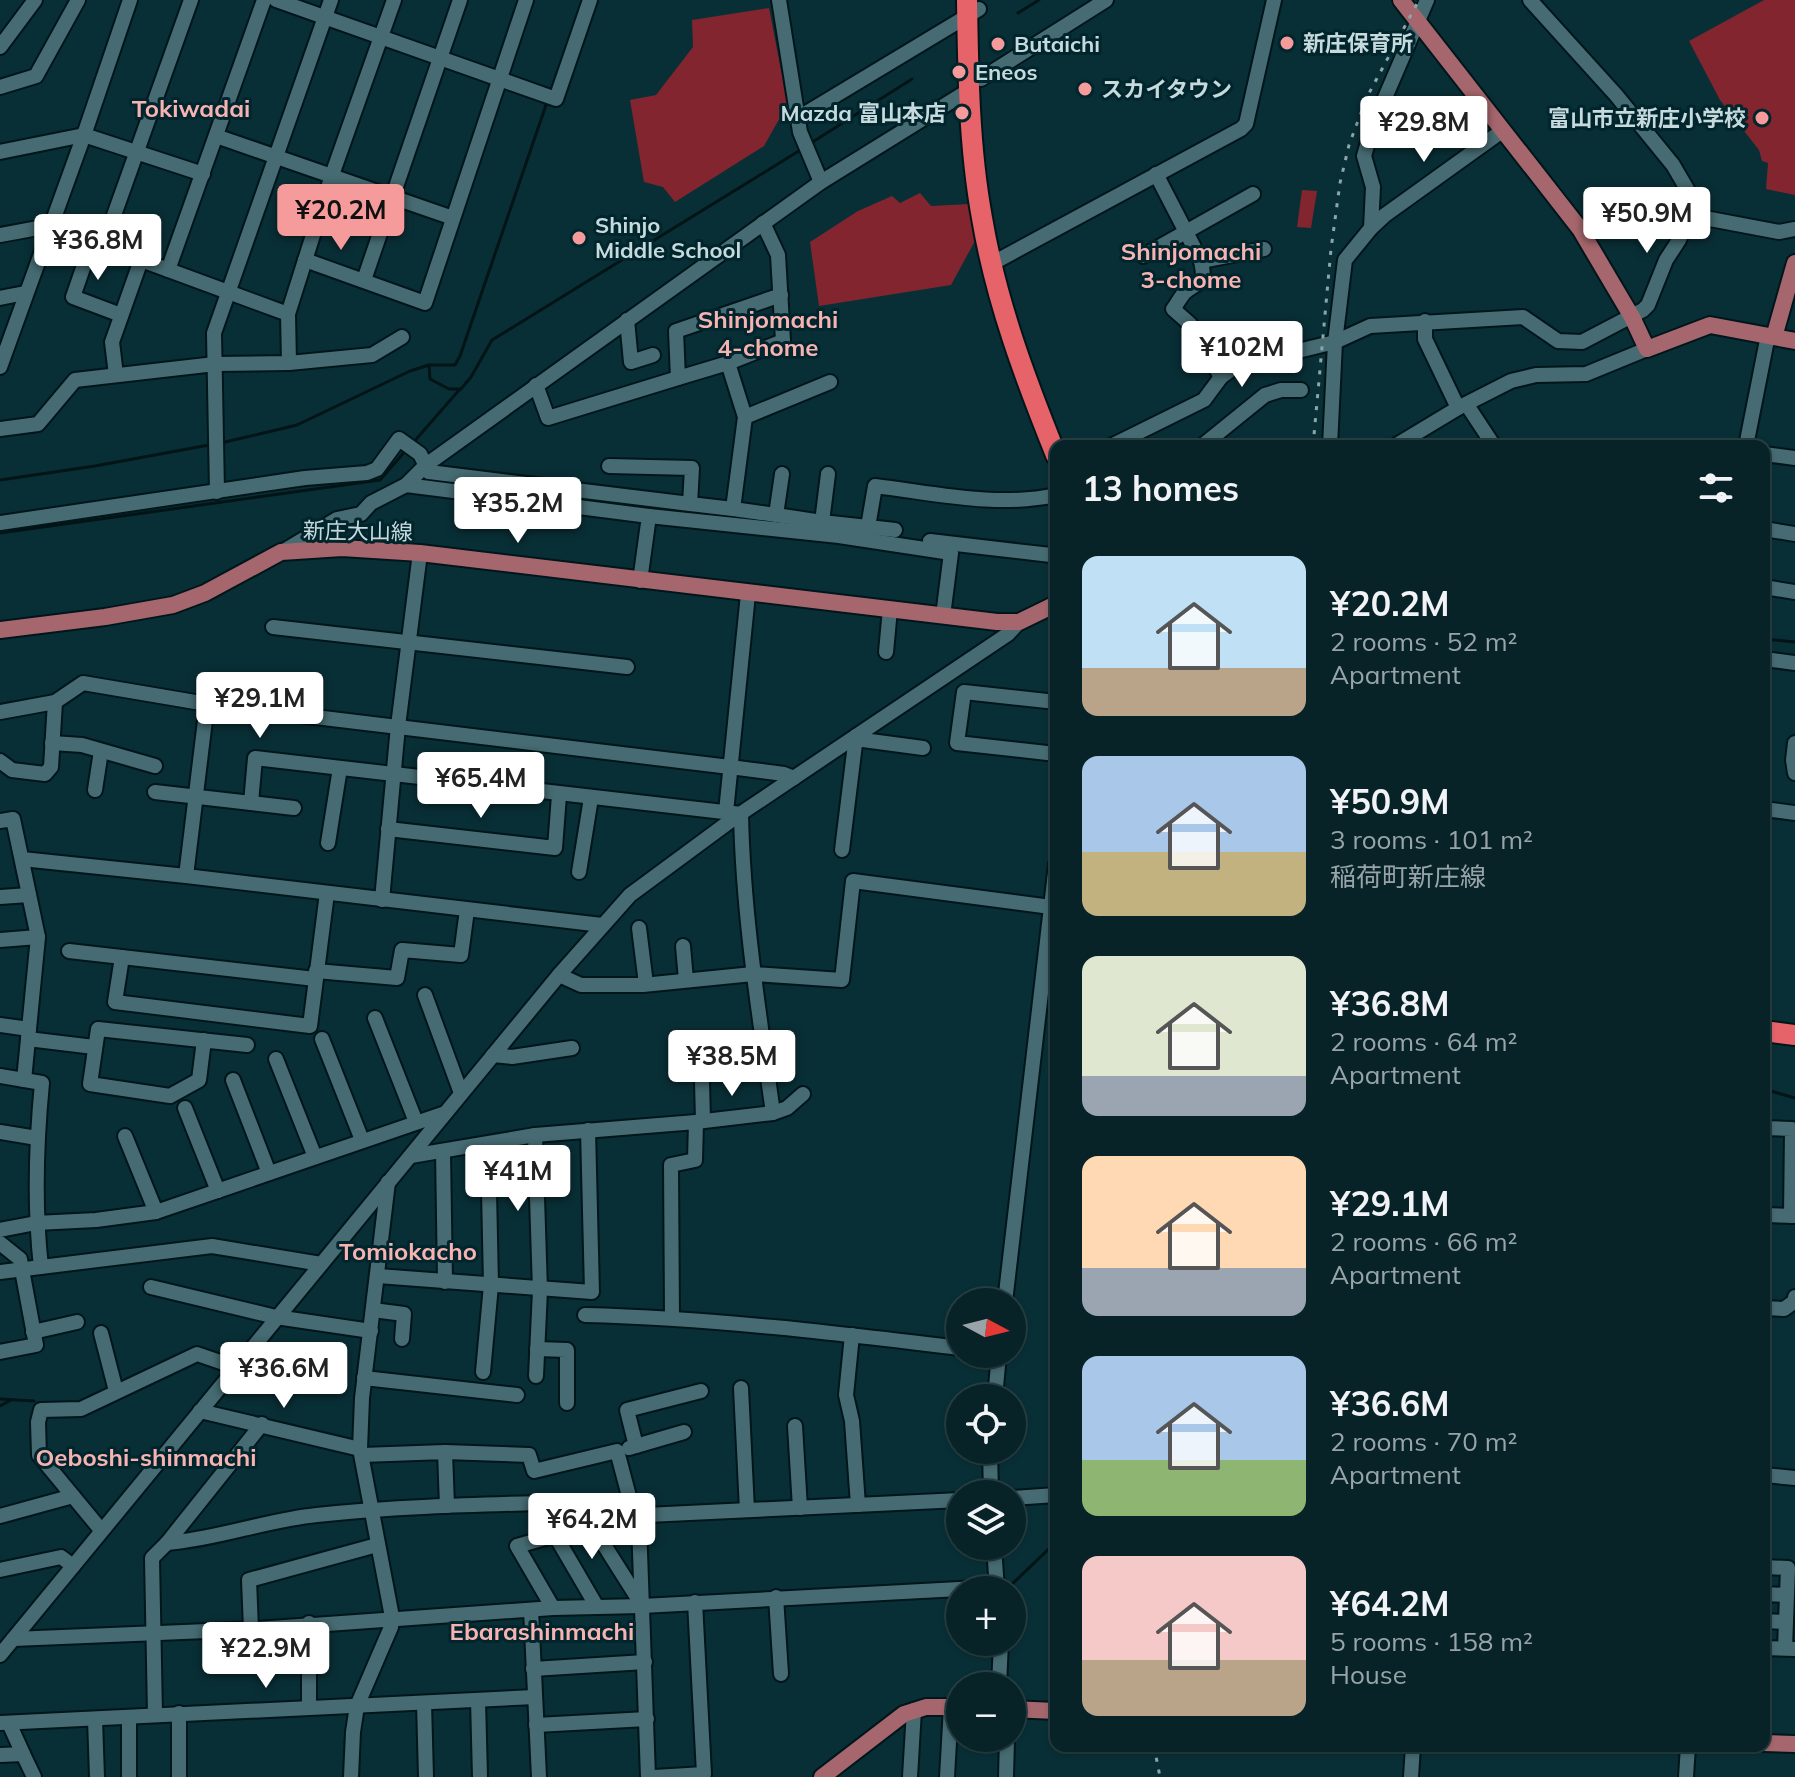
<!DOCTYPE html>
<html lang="en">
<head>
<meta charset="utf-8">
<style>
	:root { --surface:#072328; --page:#102b30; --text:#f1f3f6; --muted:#98a4a8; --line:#284045; --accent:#f59b9c }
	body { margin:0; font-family:Mulish,"Noto Sans JP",sans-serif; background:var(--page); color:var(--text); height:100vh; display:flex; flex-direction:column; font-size:30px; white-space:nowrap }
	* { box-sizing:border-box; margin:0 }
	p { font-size:26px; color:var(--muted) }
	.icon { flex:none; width:44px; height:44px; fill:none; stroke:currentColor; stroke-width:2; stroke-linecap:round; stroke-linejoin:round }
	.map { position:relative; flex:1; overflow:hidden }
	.sheet { position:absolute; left:1050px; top:440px; width:720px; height:1312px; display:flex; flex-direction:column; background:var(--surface); border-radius:16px; box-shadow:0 2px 6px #0004,0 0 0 2px var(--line) }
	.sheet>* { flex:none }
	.needle { width:52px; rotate:97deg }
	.controls { position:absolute; left:946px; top:1288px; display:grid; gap:16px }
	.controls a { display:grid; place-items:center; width:80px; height:80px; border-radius:50%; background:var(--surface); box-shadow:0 2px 6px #0004,0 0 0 2px var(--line); font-size:40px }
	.price { position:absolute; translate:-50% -68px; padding:0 18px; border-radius:8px; background:#fff; color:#222; font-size:26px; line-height:52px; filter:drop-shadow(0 2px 4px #0008) }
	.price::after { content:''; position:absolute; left:50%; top:48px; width:24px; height:18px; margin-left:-12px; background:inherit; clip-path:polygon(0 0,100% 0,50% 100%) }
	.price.on { background:var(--accent); color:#111 }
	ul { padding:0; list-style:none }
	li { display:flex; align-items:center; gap:24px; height:200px; padding:0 32px }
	li span { display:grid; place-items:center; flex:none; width:224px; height:160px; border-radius:16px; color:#555 }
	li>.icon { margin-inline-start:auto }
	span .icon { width:96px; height:96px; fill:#fffc; stroke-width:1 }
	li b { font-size:34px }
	h2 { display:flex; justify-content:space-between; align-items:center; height:96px; padding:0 32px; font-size:34px }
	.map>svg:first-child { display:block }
</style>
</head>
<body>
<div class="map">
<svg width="1795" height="1777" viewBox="0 0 1795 1777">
	<rect width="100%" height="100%" fill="#092f36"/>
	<g fill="#82252e">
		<polygon points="1764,0 1795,0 1795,195 1766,189 1768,163 1762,161 1759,150 1720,100 1689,41"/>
		<polygon points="769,8 789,111 778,121 764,146 675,202 663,187 644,182 630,100 656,95 693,47 692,20"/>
		<polygon points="1302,190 1317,191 1311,228 1297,227"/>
		<polygon points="920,193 931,206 969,204 976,239 951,285 819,306 810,242 858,211 892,196 900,203"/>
	</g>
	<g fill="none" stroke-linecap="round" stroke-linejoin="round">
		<g stroke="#031417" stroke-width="3">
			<polyline points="1018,13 1039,0"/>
			<polyline points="551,91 583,0"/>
			<polyline points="811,143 912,79"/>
			<polyline points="429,365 430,379 449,389 461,389 471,377 492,340 802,149"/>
			<polyline points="221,443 297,425 410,371 429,365 455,365 460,356 547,102"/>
			<polyline points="412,444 460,389"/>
			<polyline points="0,480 95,466 209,445"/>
			<polyline points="0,533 380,480 407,449"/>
			<polyline points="1764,639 1795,642"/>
			<polyline points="1764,1089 1795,1098"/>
			<polyline points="0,1399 34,1401"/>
			<polyline points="0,1406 11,1400"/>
			<polyline points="1007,1589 1056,1542"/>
		</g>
		<defs>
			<g id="minor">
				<polyline points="276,0 556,99 590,0"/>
				<polyline points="779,0 800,132 821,182"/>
				<polyline points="0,47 35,0"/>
				<polyline points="981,79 1106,0"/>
				<polyline points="0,87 36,76 78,0"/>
				<polyline points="798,118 979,9"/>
				<polyline points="216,136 453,218"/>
				<polyline points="0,152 84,135 203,174"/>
				<path d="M1156 174 1201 261C1206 286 1201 279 1185 292 1181 296 1177 304 1173 309L1190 324 1221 377"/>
				<polyline points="1689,215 1779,232 1795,229"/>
				<polyline points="1371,228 1373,187 1364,156 1372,128 1427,0"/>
				<polyline points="0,235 49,226 288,314"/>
				<polyline points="92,242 73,297 121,315"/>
				<polyline points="103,246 191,0"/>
				<polyline points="1143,256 1253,194"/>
				<polyline points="305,260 425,303 526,0"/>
				<polyline points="1201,261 1264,249"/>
				<polyline points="991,264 1241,129 1246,124 1274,0"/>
				<polyline points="168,270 264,0"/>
				<polyline points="364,280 460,0"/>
				<polyline points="0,298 25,293"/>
				<polyline points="627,320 631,362 653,355"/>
				<polyline points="1425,321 1425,339 1458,408"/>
				<polyline points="289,363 288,314 332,175 394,0"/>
				<polyline points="728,363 678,378 676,331 781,295"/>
				<polyline points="0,367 84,135 130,0"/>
				<polyline points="116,375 112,342 141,260"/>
				<polyline points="536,385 548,418 678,378"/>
				<polyline points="1467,405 1494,446"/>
				<polyline points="745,417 728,363 783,341 778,255 763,223"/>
				<polyline points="0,429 38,424 75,380 215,364 289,363 372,355 402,337"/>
				<polyline points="1111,446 1204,400 1221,377 1236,366 1335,342 1370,326 1523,317 1558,341 1582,342 1643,310 1648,305 1666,260 1679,240 1689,215 1687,189 1673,165 1616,95 1530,0"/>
				<polyline points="1202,446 1265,395 1281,390 1301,390"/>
				<polyline points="1330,446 1335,342 1345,260 1371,228 1385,215 1502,131"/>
				<polyline points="1395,446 1458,408 1511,381 1536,375 1586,374 1647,349"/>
				<polyline points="1746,446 1768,335"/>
				<polyline points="1764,454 1795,458"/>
				<polyline points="609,466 692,468 690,504 733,509"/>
				<polyline points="782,474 776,515 822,522"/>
				<polyline points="828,474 822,522 868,527"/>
				<polyline points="406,485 649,516 640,581"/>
				<polyline points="217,492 214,333 331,0"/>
				<polyline points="776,515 733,509 745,417 830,382"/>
				<polyline points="649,516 839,536 951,553 943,616"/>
				<polyline points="0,523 305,478 367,473 377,469 399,439 420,454 429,472 690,504"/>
				<polyline points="1764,529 1795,534"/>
				<path d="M895 530 868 527 875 486C934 493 997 508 1056 495"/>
				<polyline points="930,541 1051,555"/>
				<polyline points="282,552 337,519 361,514 371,503 406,485 426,465 821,182 971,89"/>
				<polyline points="1764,587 1795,592"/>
				<polyline points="273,627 627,667"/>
				<polyline points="886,652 890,609"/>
				<polyline points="1764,659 1795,663"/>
				<polyline points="1056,702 964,692 957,743 1056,754"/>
				<polyline points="0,712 55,702 83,683 207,704 730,767 784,774 794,778"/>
				<polyline points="52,743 82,745 155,766"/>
				<polyline points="1795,743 1793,760 1795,773"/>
				<polyline points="0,761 12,770 45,774 51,767 55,702"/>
				<polyline points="95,790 101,751"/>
				<path d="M155 792 251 803 255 758 741 814C743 914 759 1013 773 1113L787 1108 803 1094"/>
				<polyline points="251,803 294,808"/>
				<polyline points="1764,809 1795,813"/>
				<polyline points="726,812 748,594"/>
				<polyline points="0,821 13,819 38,937 24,1080"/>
				<polyline points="388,829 555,848 559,795"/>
				<polyline points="328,843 340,768"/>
				<polyline points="842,850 856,736 863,740 923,748"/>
				<polyline points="22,859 186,876 602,925"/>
				<polyline points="579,872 591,798"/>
				<polyline points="186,876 207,704"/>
				<polyline points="0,897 29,895"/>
				<polyline points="382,900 398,726 420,553"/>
				<polyline points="639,928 646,984"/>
				<polyline points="0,940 38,937"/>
				<polyline points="683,946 686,980"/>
				<polyline points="69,951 315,979"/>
				<polyline points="122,957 115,1002 310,1026 327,893"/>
				<polyline points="316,971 397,978 402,950 461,955 467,910"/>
				<polyline points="559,975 581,985 643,985 753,974 842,980 853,881 1051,907"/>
				<polyline points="425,995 461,1093"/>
				<polyline points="375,1018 416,1122"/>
				<polyline points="0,1025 29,1029"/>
				<polyline points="28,1039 94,1047"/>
				<polyline points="322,1039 362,1140"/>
				<polyline points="204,1040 199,1080 170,1096 90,1084 98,1029 247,1045"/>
				<polyline points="701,1043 703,1121"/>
				<polyline points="493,1055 512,1057 572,1048"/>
				<polyline points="276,1059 315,1157"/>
				<path d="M0 1076 42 1083C36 1145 34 1205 41 1267"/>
				<polyline points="233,1080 269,1173"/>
				<polyline points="185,1108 218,1191"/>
				<polyline points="696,1122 773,1113"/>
				<polyline points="1764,1128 1792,1129 1791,1216"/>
				<polyline points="0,1132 37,1138"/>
				<polyline points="535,1135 540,1290 536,1376"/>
				<polyline points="125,1136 156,1212"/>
				<polyline points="443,1151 445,1282"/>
				<polyline points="411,1156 535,1135 696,1122 695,1160 671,1165 672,1317"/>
				<polyline points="1764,1215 1795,1216"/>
				<polyline points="0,1230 36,1223 96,1220 156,1212 445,1113"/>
				<polyline points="0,1243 20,1259 36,1345 0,1352"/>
				<polyline points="0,1272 212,1246 321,1264"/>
				<polyline points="378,1276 592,1292 588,1130"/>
				<polyline points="151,1287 276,1317 371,1331"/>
				<polyline points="1005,1302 1056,864"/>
				<polyline points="1764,1308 1784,1309 1795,1301 1795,1297"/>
				<polyline points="373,1310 404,1314 402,1339"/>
				<path d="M585 1315C711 1318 835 1333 960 1348"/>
				<polyline points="33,1332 77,1322"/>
				<polyline points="101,1333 116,1391"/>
				<polyline points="852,1335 846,1395 852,1421 858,1505"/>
				<polyline points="537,1349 567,1350 567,1403"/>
				<polyline points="483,1372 491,1285 488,1144"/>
				<polyline points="364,1378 517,1395"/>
				<polyline points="741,1388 747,1510"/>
				<polyline points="995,1398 999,1354"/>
				<polyline points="200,1411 360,1449"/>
				<polyline points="795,1426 800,1508"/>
				<polyline points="636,1446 627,1410 701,1391"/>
				<polyline points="629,1448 684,1432"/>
				<polyline points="990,1450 991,1494"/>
				<polyline points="445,1452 529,1455 534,1471 617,1451 634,1515"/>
				<polyline points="362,1455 445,1452 447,1506"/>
				<polyline points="1764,1475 1795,1478"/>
				<polyline points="1012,1498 1056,1495"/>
				<polyline points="0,1516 73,1496"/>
				<polyline points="594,1529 642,1605"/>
				<polyline points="101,1530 39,1455 38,1422 41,1410 81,1409 197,1354 235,1367"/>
				<polyline points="555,1535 597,1607"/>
				<path d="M167 1543C218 1539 266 1520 317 1515 391 1507 465 1505 539 1503L542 1520 960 1500"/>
				<polyline points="994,1546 997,1590"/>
				<polyline points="1764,1567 1788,1568 1785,1648"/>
				<polyline points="0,1570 61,1557 73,1566"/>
				<polyline points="1764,1594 1787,1595"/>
				<polyline points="776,1597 781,1674"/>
				<polyline points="553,1608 517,1546 566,1532 594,1529 599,1526 639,1524 648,1777"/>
				<polyline points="531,1610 539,1777"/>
				<polyline points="1764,1621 1786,1622"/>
				<polyline points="309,1623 309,1707"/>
				<polyline points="251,1629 249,1580 377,1545"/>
				<polyline points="13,1639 257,1629 553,1608 642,1606 997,1587"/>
				<polyline points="1764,1648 1795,1649"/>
				<polyline points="0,1655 559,975 630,895 737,816 1008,634 1019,622"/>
				<polyline points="533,1669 645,1662"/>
				<polyline points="999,1686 1001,1642"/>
				<polyline points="478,1700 480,1777"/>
				<polyline points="424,1703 426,1777"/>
				<polyline points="179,1713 179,1777"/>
				<polyline points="155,1715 152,1558 167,1543 262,1424"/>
				<polyline points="129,1717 129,1777"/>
				<polyline points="95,1719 97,1777"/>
				<polyline points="0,1723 535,1697"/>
				<polyline points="536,1725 647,1719"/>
				<polyline points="23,1754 34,1777"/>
				<polyline points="0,1755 23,1754 9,1723"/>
				<polyline points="351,1777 353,1732 357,1706 391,1627 392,1617 360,1449 362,1398 388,1182"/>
				<polyline points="654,1777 704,1774 695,1602"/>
				<polyline points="910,1777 914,1710"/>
				<polyline points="947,1777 951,1707"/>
				<polyline points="1006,1777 1007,1738"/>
				<polyline points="1411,1777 1413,1746"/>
				<polyline points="1686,1777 1688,1746"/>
			</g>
			<g id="major">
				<polyline points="1401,0 1580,229 1632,317 1647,349 1710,325 1795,341"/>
				<polyline points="1774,337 1795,263"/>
				<polyline points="0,630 105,617 173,605 205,593 281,552 342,548 420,553 997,622 1019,622 1056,604"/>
				<polyline points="1012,1709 1056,1711"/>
				<polyline points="1764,1743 1795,1744"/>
				<polyline points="822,1777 904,1714 926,1707 960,1707"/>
			</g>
			<g id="highway">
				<path d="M967 0C968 72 969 147 982 218 996 301 1025 378 1056 455"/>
				<polyline points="1764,1031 1795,1035"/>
			</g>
		</defs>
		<use href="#minor" stroke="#00161b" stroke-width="18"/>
		<use href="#major" stroke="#00161b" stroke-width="20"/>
		<use href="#highway" stroke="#00161b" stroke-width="24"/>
		<use href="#minor" stroke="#466b72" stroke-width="14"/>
		<use href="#major" stroke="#a6666d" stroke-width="16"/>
		<use href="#highway" stroke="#e6636a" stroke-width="20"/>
		<g stroke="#8da6ab" stroke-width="3" stroke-dasharray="4 8" stroke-linecap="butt">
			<polyline points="1313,446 1331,249 1340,183 1349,145 1367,97 1419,0"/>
			<polyline points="1154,1746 1160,1777"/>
		</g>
	</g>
	<g fill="#f59b9c" stroke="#00252c" stroke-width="3">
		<circle cx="1287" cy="43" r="8"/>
		<circle cx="998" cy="44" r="8"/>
		<circle cx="959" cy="72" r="8"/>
		<circle cx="1085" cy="89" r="8"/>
		<circle cx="962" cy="113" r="8"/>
		<circle cx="1762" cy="118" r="8"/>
		<circle cx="579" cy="238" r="8"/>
	</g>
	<g text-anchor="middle" stroke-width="6" stroke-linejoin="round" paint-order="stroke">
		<g font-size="22" font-weight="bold" fill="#c6dade" stroke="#00252c" text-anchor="start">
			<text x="1303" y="51">新庄保育所</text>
			<text x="1014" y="52">Butaichi</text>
			<text x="975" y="80">Eneos</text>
			<text x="1101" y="97">スカイタウン</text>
			<text x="946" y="121" text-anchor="end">Mazda 富山本店</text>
			<text x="1746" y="126" text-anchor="end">富山市立新庄小学校</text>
			<text x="595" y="233">Shinjo<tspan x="595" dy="25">Middle School</tspan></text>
		</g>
		<g font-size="22" fill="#c6dade" stroke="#00252c">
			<text transform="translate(358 531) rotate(1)" y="8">新庄大山線</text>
		</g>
		<g font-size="24" font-weight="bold" fill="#f7b3b2" stroke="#00252c">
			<text x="191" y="117">Tokiwadai</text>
			<text x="1191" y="260">Shinjomachi<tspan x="1191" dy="28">3-chome</tspan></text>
			<text x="768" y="328">Shinjomachi<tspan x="768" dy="28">4-chome</tspan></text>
			<text x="408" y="1260">Tomiokacho</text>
			<text x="146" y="1466">Oeboshi-shinmachi</text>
			<text x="542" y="1640">Ebarashinmachi</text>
		</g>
	</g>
</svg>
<div class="controls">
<a><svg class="needle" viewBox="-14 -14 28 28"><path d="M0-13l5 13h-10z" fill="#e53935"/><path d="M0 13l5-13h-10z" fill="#98a4a8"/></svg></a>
<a><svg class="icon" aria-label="locate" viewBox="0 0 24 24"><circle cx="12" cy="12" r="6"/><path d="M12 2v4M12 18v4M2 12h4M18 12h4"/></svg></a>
<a><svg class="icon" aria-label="layers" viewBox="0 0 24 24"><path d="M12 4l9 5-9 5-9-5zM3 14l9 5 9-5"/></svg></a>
<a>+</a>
<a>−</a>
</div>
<b class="price" style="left:1424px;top:164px">¥29.8M</b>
<b class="price on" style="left:341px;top:252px">¥20.2M</b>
<b class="price" style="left:1647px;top:255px">¥50.9M</b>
<b class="price" style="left:98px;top:282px">¥36.8M</b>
<b class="price" style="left:1242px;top:389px">¥102M</b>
<b class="price" style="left:518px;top:545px">¥35.2M</b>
<b class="price" style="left:260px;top:740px">¥29.1M</b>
<b class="price" style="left:481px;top:820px">¥65.4M</b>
<b class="price" style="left:732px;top:1098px">¥38.5M</b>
<b class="price" style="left:518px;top:1213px">¥41M</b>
<b class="price" style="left:284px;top:1410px">¥36.6M</b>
<b class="price" style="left:592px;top:1561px">¥64.2M</b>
<b class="price" style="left:266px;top:1690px">¥22.9M</b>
<section class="sheet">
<h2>13 homes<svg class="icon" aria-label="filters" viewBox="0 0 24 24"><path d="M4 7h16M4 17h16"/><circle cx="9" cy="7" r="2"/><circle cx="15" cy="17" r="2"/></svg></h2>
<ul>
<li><span style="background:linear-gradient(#bfe0f5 70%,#b9a48a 0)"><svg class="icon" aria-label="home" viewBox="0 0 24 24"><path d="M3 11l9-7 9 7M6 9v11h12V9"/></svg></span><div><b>¥20.2M</b><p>2 rooms · 52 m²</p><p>Apartment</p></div></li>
<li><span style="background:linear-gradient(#a9c7e8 60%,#c2b280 0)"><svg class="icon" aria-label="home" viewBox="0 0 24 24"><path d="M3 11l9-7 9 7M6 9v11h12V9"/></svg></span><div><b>¥50.9M</b><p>3 rooms · 101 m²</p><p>稲荷町新庄線</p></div></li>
<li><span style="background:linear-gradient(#dfe7d0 75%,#9aa5b1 0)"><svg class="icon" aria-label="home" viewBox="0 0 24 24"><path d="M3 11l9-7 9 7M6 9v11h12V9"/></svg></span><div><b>¥36.8M</b><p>2 rooms · 64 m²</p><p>Apartment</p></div></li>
<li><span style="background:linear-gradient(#ffd9b3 70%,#9aa5b1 0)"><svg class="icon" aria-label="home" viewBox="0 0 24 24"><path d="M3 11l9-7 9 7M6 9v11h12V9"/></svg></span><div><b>¥29.1M</b><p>2 rooms · 66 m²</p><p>Apartment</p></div></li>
<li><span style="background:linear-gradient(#a9c7e8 65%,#8fb573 0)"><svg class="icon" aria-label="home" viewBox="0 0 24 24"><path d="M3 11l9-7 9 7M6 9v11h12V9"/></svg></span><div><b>¥36.6M</b><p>2 rooms · 70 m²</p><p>Apartment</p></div></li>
<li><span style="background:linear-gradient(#f6c9c9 65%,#b9a48a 0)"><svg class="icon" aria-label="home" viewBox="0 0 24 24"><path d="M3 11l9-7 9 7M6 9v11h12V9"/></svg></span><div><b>¥64.2M</b><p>5 rooms · 158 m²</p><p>House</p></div></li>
</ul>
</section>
</div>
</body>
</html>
